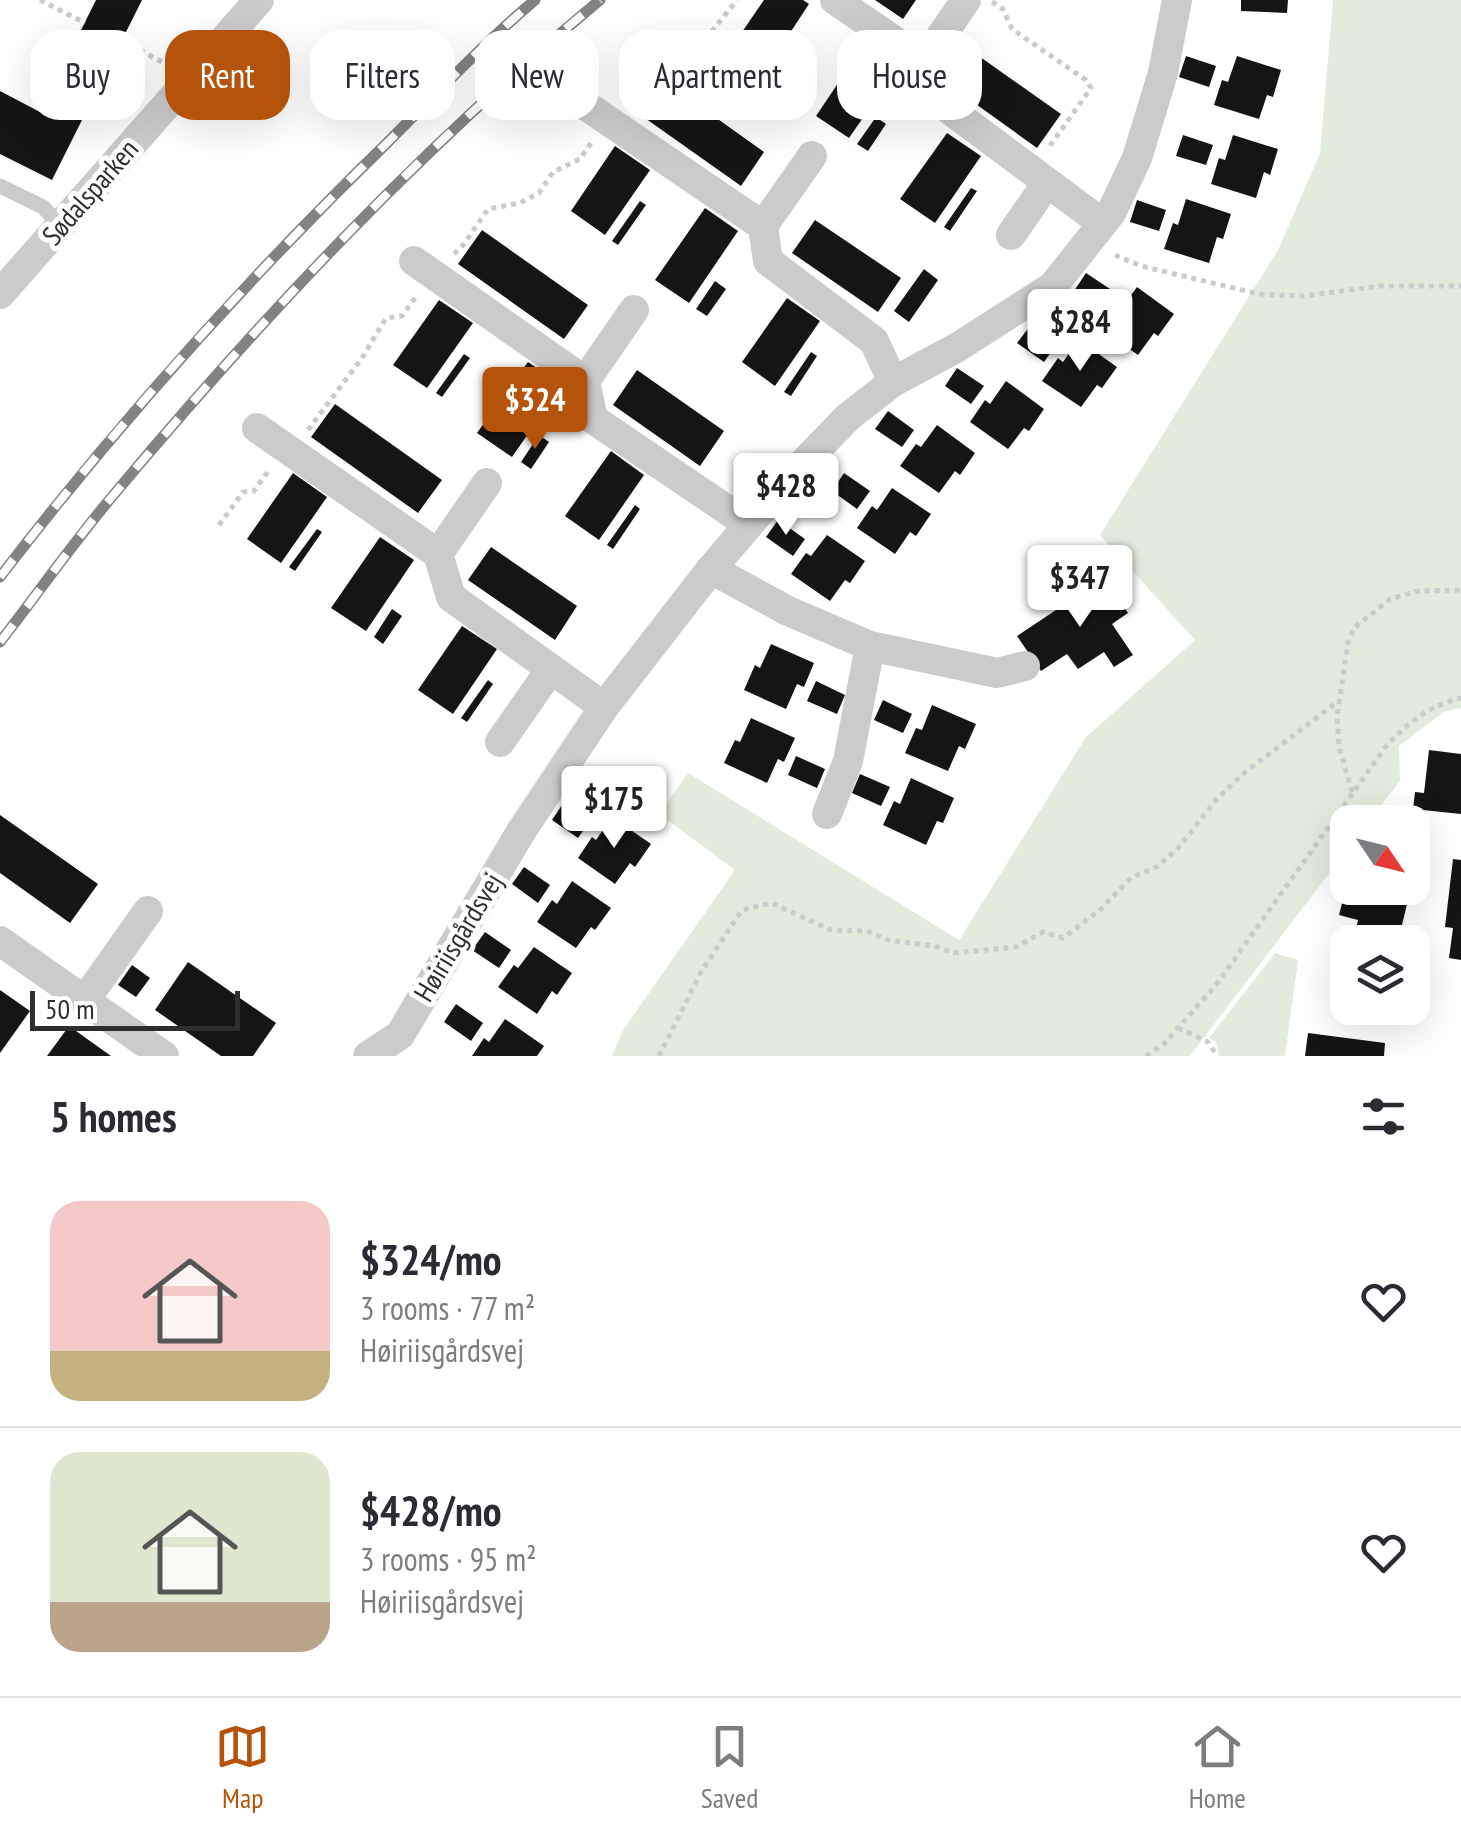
<!DOCTYPE html>
<html lang="en">
<head>
<meta charset="utf-8">
<style>
	:root { --surface:#fff; --page:#f2f2f3; --text:#2b2b33; --muted:#7c7c81; --line:#e1e1e2; --accent:#b45309 }
	body { margin:0; font-family:"PT Sans Narrow",sans-serif; background:var(--page); color:var(--text); height:100vh; display:flex; flex-direction:column; font-size:38px; white-space:nowrap }
	* { box-sizing:border-box; margin:0 }
	p { font-size:32px; color:var(--muted) }
	.icon { flex:none; width:55px; height:55px; fill:none; stroke:currentColor; stroke-width:2; stroke-linecap:round; stroke-linejoin:round }
	.map { position:relative; height:1056px; overflow:hidden }
	.sheet { display:flex; flex-direction:column; background:var(--surface); flex:1 }
	.sheet>* { flex:none }
	.banner { position:absolute; left:30px; top:30px; width:1402px; height:90px; display:flex; gap:20px }
	.needle { width:65px; rotate:125deg }
	.controls { position:absolute; left:1330px; top:805px; display:grid; gap:20px }
	.controls a { display:grid; place-items:center; width:100px; height:100px; border-radius:20px; background:var(--surface); box-shadow:0 10px 40px #0002; font-size:50px }
	.scale { position:absolute; left:30px; bottom:25px; width:210px; box-sizing:border-box; padding-left:10px; border:5px solid #2e2e2e; border-top:0; font-size:28px; line-height:35px; white-space:nowrap; color:#2e2e2e; -webkit-text-stroke:8px #fff; paint-order:stroke }
	.price { position:absolute; translate:-50% -85px; padding:0 22px; border-radius:10px; background:#fff; color:#222; font-size:32px; line-height:65px; filter:drop-shadow(0 2px 5px #0008) }
	.price::after { content:''; position:absolute; left:50%; top:60px; width:30px; height:22px; margin-left:-15px; background:inherit; clip-path:polygon(0 0,100% 0,50% 100%) }
	.price.on { background:var(--accent); color:#fff }
	ul { padding:0; list-style:none }
	li { display:flex; align-items:center; gap:30px; height:250px; padding:0 50px }
	li+li { border-top:2px solid var(--line) }
	li span { display:grid; place-items:center; flex:none; width:280px; height:200px; border-radius:30px; color:#555 }
	li>.icon { margin-inline-start:auto }
	span .icon { width:120px; height:120px; fill:#fffc; stroke-width:1 }
	li b { font-size:42px }
	h2 { display:flex; justify-content:space-between; align-items:center; height:120px; padding:0 50px; font-size:42px }
	.chip { padding:0 35px; border-radius:30px; background:var(--surface); box-shadow:0 10px 40px #0002; font-size:35px; line-height:90px }
	.chip.on { background:var(--accent); color:#fff }
	.menu { display:flex; justify-content:space-around; align-items:center; height:140px; border-top:2px solid var(--line); background:var(--surface); font-size:28px; color:var(--muted) }
	.menu a { display:grid; justify-items:center; gap:5px }
	.menu .on { color:var(--accent) }
	.map>svg:first-child { display:block }
</style>
</head>
<body>
<div class="map">
<svg width="1461" height="1056" viewBox="0 0 1461 1056">
	<rect width="100%" height="100%" fill="#fff"/>
	<g fill="#e3ecdc">
		<polygon points="1333,0 1461,0 1461,708 1445,711 1399,746 1400,781 1368,822 1348,822 1347,850 1190,1056 612,1056 623,1030 735,870 659,814 688,773 959,940 1086,737 1195,640 1100,535 1278,250 1320,153"/>
		<polygon points="1275,953 1298,960 1285,1056 1219,1056 1216,1042 1209,1038"/>
	</g>
	<g fill="#151515">
		<polygon points="96,0 142,0 52,180 0,154 0,91 40,112"/>
		<polygon points="764,0 803,0 809,4 765,71 731,48"/>
		<polygon points="875,0 916,0 903,19"/>
		<polygon points="1241,0 1288,0 1287,13 1241,11"/>
		<polygon points="800,36 806,40 778,80 773,76"/>
		<polygon points="865,43 899,66 849,138 816,116"/>
		<polygon points="976,54 1061,114 1037,148 952,87"/>
		<polygon points="1186,56 1216,66 1209,87 1179,77"/>
		<polygon points="1237,56 1281,70 1273,97 1267,95 1259,119 1214,105 1222,80 1228,82"/>
		<polygon points="659,77 764,152 741,186 635,111"/>
		<polygon points="876,117 886,124 868,151 857,144"/>
		<polygon points="947,133 981,156 935,223 900,199"/>
		<polygon points="1183,135 1213,145 1206,165 1176,156"/>
		<polygon points="1233,135 1278,149 1270,175 1264,172 1256,198 1211,184 1219,158 1225,160"/>
		<polygon points="615,146 650,170 605,235 571,211"/>
		<polygon points="971,188 977,191 950,231 944,227"/>
		<polygon points="1186,199 1231,214 1223,239 1217,237 1209,263 1164,249 1173,223 1178,225"/>
		<polygon points="1137,200 1166,210 1159,231 1130,222"/>
		<polygon points="640,201 646,205 618,245 612,241"/>
		<polygon points="705,208 738,231 689,303 655,280"/>
		<polygon points="815,220 901,278 878,312 792,253"/>
		<polygon points="482,230 588,305 564,339 458,264"/>
		<polygon points="924,269 938,280 909,322 894,311"/>
		<polygon points="1086,273 1113,291 1100,309 1074,291"/>
		<polygon points="715,281 726,289 707,316 696,309"/>
		<polygon points="1137,287 1174,314 1158,336 1154,333 1138,355 1100,328 1116,305 1121,309"/>
		<polygon points="787,298 820,321 775,386 742,362"/>
		<polygon points="439,300 473,323 427,388 393,365"/>
		<polygon points="1030,326 1056,345 1044,362 1017,343"/>
		<polygon points="1079,340 1117,367 1102,388 1097,385 1081,407 1042,381 1058,358 1063,362"/>
		<polygon points="811,352 817,356 791,396 784,392"/>
		<polygon points="464,354 470,358 442,397 436,393"/>
		<polygon points="528,362 562,385 512,457 477,433"/>
		<polygon points="957,368 984,386 971,404 945,386"/>
		<polygon points="637,370 724,431 700,466 613,405"/>
		<polygon points="1006,381 1044,409 1029,431 1024,428 1008,449 970,422 985,400 990,404"/>
		<polygon points="335,404 442,480 418,513 311,437"/>
		<polygon points="888,411 914,430 902,447 875,429"/>
		<polygon points="937,425 975,453 960,475 955,471 939,493 900,466 916,444 921,447"/>
		<polygon points="539,435 549,442 531,469 521,462"/>
		<polygon points="611,451 644,475 599,540 565,516"/>
		<polygon points="293,473 327,497 281,563 247,539"/>
		<polygon points="844,473 870,491 857,509 832,491"/>
		<polygon points="892,488 931,514 916,536 910,532 895,554 857,528 872,506 877,510"/>
		<polygon points="635,505 640,509 613,549 607,545"/>
		<polygon points="778,520 805,539 793,556 766,537"/>
		<polygon points="317,529 322,532 295,571 289,567"/>
		<polygon points="827,535 865,561 850,583 845,580 830,601 791,574 806,553 811,556"/>
		<polygon points="380,537 414,560 366,631 331,608"/>
		<polygon points="491,547 577,606 555,640 468,580"/>
		<polygon points="1104,578 1128,613 1112,624 1133,655 1114,667 1104,652 1078,669 1067,654 1041,671 1017,636"/>
		<polygon points="392,609 402,616 383,644 374,637"/>
		<polygon points="462,626 497,649 453,714 418,690"/>
		<polygon points="771,644 814,663 804,687 797,684 786,709 744,690 755,665 760,668"/>
		<polygon points="488,680 493,684 467,722 461,718"/>
		<polygon points="816,681 845,695 837,714 807,701"/>
		<polygon points="883,700 912,714 903,733 874,720"/>
		<polygon points="932,705 976,724 965,749 959,746 948,771 905,753 916,728 922,730"/>
		<polygon points="751,718 795,738 784,762 778,759 767,783 724,763 735,740 740,742"/>
		<polygon points="1429,750 1461,754 1461,814 1413,809 1415,792 1424,793"/>
		<polygon points="796,756 825,769 817,788 788,775"/>
		<polygon points="860,774 890,787 881,806 852,793"/>
		<polygon points="911,778 954,798 943,823 937,821 926,845 883,825 894,801 900,804"/>
		<polygon points="564,802 590,821 578,838 552,820"/>
		<polygon points="0,815 98,884 70,923 0,873"/>
		<polygon points="612,817 651,844 635,867 630,863 615,884 578,858 592,837 596,840"/>
		<polygon points="1453,859 1461,860 1461,960 1449,958 1453,928 1445,927"/>
		<polygon points="524,867 550,885 538,903 512,884"/>
		<polygon points="572,881 611,908 595,930 591,927 576,948 537,922 552,900 557,904"/>
		<polygon points="1346,888 1411,888 1399,937 1381,933 1379,942 1353,942 1358,920 1339,915"/>
		<polygon points="485,932 511,950 499,968 472,950"/>
		<polygon points="534,947 572,973 557,995 552,991 537,1014 498,987 514,965 518,968"/>
		<polygon points="188,962 276,1023 253,1056 221,1056 155,1010"/>
		<polygon points="132,965 150,978 136,997 118,985"/>
		<polygon points="0,990 30,1011 0,1053"/>
		<polygon points="456,1004 483,1023 471,1041 444,1022"/>
		<polygon points="505,1019 544,1046 537,1056 472,1056 484,1038 489,1042"/>
		<polygon points="69,1026 111,1056 47,1056"/>
		<polygon points="1308,1033 1385,1043 1384,1056 1305,1056"/>
	</g>
	<g fill="none" stroke-linecap="round" stroke-linejoin="round">
		<g stroke="#cbcbcb" stroke-width="5" stroke-dasharray="5 5" stroke-linecap="butt">
			<polyline points="40,0 85,23"/>
			<polyline points="992,2 1003,9 1012,29 1086,80 1091,88 1047,150"/>
			<polyline points="122,41 166,64"/>
			<polyline points="633,104 666,57 709,35 737,0"/>
			<polyline points="454,254 464,244 488,209 520,203 539,193 553,172 580,159 593,140"/>
			<polyline points="1115,255 1141,266 1259,294 1304,296 1380,286 1461,286"/>
			<polyline points="308,430 362,358 386,318 402,316 417,295"/>
			<polyline points="219,525 243,492 254,491 269,470"/>
			<polyline points="1352,792 1339,747 1337,717 1348,642 1354,628 1390,599 1418,591 1461,590"/>
			<polyline points="1178,1028 1208,1042 1217,1056"/>
			<polyline points="659,1056 701,972 742,910 771,903 831,930 867,931 888,940 934,946 954,953 1016,947 1043,932 1063,938 1099,911 1131,878 1158,866 1179,847 1217,799 1244,773 1340,700"/>
			<path d="M1146 1056 1164 1044 1216 985 1387 745C1408 723 1430 705 1461 698"/>
		</g>
		<polyline stroke="#cbcbcb" stroke-width="15" points="0,186 43,207 60,225"/>
		<g stroke="#cbcbcb" stroke-width="30">
			<polyline points="835,0 924,61 926,92 1102,223"/>
			<polyline points="924,61 966,0"/>
			<polyline points="588,107 763,226 768,261 874,341 893,382"/>
			<polyline points="763,226 812,156"/>
			<polyline points="1011,235 1047,183"/>
			<polyline points="414,261 585,381 593,419 748,524"/>
			<polyline points="0,294 259,0"/>
			<polyline points="585,381 634,310"/>
			<polyline points="257,428 438,554 451,597 604,707"/>
			<polyline points="438,554 487,483"/>
			<polyline points="711,569 788,611 870,646 997,673 1025,666"/>
			<polyline points="500,742 551,669"/>
			<polyline points="827,814 848,761 870,646"/>
			<polyline points="0,941 164,1056"/>
			<polyline points="85,1000 148,911"/>
			<polyline points="368,1056 400,1035 522,830 604,707 711,569 788,479 848,417 893,382 958,347 1053,286 1111,213 1137,158 1163,73 1177,0"/>
		</g>
		<defs>
			<g id="rail">
				<path d="M0 577C119 422 248 278 388 142 436 94 483 44 535 0"/>
				<path d="M0 642C39 592 75 540 116 492 264 315 422 147 600 0"/>
			</g>
		</defs>
		<use href="#rail" stroke="#838383" stroke-width="11"/>
		<use href="#rail" stroke="#fff" stroke-width="8" stroke-dasharray="22" stroke-linecap="butt"/>
	</g>
	<g text-anchor="middle" stroke-width="10" stroke-linejoin="round" paint-order="stroke">
		<g font-size="28" fill="#2e2e2e" stroke="#fff">
			<text transform="translate(90 192) rotate(-49)" y="10">Sødalsparken</text>
			<text transform="translate(458 937) rotate(-59)" y="10">Høiriisgårdsvej</text>
		</g>
	</g>
</svg>
<div class="controls">
<a><svg class="needle" viewBox="-14 -14 28 28"><path d="M0-13l5 13h-10z" fill="#e53935"/><path d="M0 13l5-13h-10z" fill="#7c7c81"/></svg></a>
<a><svg class="icon" aria-label="layers" viewBox="0 0 24 24"><path d="M12 4l9 5-9 5-9-5zM3 14l9 5 9-5"/></svg></a>
</div>
<div class="scale">50 m</div>
<b class="price" style="left:1080px;top:374px">$284</b>
<b class="price on" style="left:535px;top:452px">$324</b>
<b class="price" style="left:786px;top:538px">$428</b>
<b class="price" style="left:1080px;top:630px">$347</b>
<b class="price" style="left:614px;top:851px">$175</b>
<div class="banner">
<a class="chip">Buy</a>
<a class="chip on">Rent</a>
<a class="chip">Filters</a>
<a class="chip">New</a>
<a class="chip">Apartment</a>
<a class="chip">House</a>
</div>
</div>
<section class="sheet">
<h2>5 homes<svg class="icon" aria-label="filters" viewBox="0 0 24 24"><path d="M4 7h16M4 17h16"/><circle cx="9" cy="7" r="2"/><circle cx="15" cy="17" r="2"/></svg></h2>
<ul>
<li><span style="background:linear-gradient(#f6c9c9 75%,#c2b280 0)"><svg class="icon" aria-label="home" viewBox="0 0 24 24"><path d="M3 11l9-7 9 7M6 9v11h12V9"/></svg></span><div><b>$324/mo</b><p>3 rooms · 77 m²</p><p>Høiriisgårdsvej</p></div><svg class="icon" aria-label="heart" viewBox="0 0 24 24"><path d="M12 20l-8-8c-3-5 5-10 8-4 3-6 11-1 8 4z"/></svg></li>
<li><span style="background:linear-gradient(#dfe7d0 75%,#b9a48a 0)"><svg class="icon" aria-label="home" viewBox="0 0 24 24"><path d="M3 11l9-7 9 7M6 9v11h12V9"/></svg></span><div><b>$428/mo</b><p>3 rooms · 95 m²</p><p>Høiriisgårdsvej</p></div><svg class="icon" aria-label="heart" viewBox="0 0 24 24"><path d="M12 20l-8-8c-3-5 5-10 8-4 3-6 11-1 8 4z"/></svg></li>
</ul>
</section>
<nav class="menu">
<a class="on"><svg class="icon" aria-label="map" viewBox="0 0 24 24"><path d="M3 6l6-2 6 2 6-2v14l-6 2-6-2-6 2zM9 4v14M15 6v14"/></svg>Map</a>
<a><svg class="icon" aria-label="saved" viewBox="0 0 24 24"><path d="M7 4h10v16l-5-4-5 4z"/></svg>Saved</a>
<a><svg class="icon" aria-label="home" viewBox="0 0 24 24"><path d="M3 11l9-7 9 7M6 9v11h12V9"/></svg>Home</a>
</nav>
</body>
</html>
